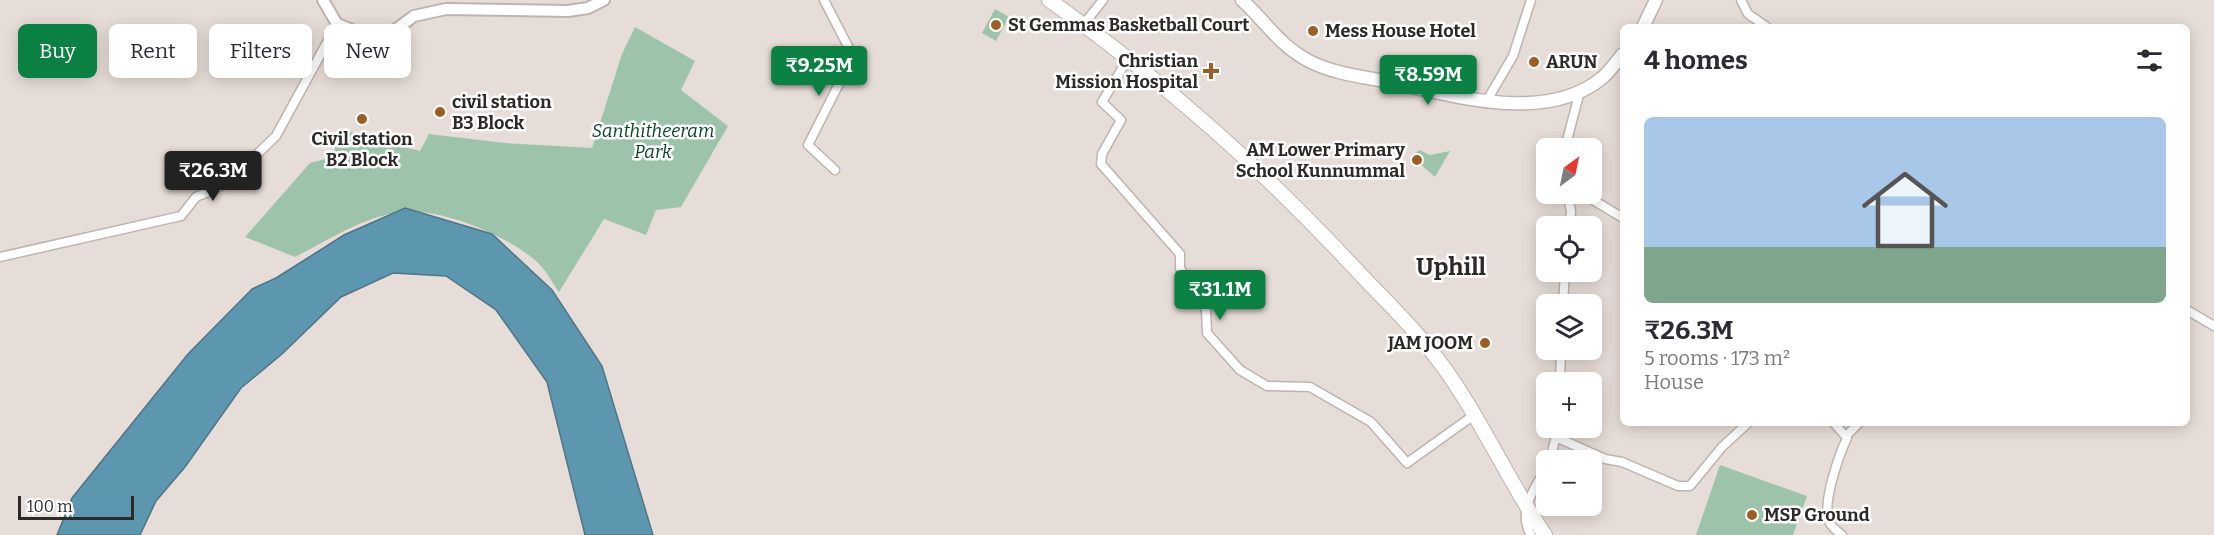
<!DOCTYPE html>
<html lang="en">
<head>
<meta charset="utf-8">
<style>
	:root { --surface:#fff; --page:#f7f7f7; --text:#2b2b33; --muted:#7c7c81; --accent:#0b8043 }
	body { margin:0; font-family:Bitter,serif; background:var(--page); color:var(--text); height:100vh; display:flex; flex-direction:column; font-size:22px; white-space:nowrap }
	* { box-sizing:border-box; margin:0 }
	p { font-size:20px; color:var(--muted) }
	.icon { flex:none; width:33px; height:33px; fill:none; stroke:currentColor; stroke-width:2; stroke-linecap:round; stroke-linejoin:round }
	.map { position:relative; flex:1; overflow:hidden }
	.side { position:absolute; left:1620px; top:24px; width:570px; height:402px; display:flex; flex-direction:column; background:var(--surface); border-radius:9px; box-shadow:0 3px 15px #0003 }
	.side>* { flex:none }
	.top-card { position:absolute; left:18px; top:24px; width:570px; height:54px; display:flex; gap:12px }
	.needle { width:39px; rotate:33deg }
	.tools { position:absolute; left:1536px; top:138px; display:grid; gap:12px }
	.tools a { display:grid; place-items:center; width:66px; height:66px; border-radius:9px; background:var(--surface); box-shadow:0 3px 15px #0003; font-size:30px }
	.scale { position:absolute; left:18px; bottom:15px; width:116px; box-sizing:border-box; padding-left:6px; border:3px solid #2d2927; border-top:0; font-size:16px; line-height:21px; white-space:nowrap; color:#2d2927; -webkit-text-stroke:4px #fff; paint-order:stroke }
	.price { position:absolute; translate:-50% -51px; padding:0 14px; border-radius:6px; background:var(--accent); color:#fff; font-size:20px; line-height:39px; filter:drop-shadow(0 2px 3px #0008) }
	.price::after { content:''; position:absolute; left:50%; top:36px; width:18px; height:14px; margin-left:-9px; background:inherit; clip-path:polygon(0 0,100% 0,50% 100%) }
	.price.current { background:#222; color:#fff }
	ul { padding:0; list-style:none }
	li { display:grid; align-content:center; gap:12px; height:318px; padding:0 24px }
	li span { display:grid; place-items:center; height:186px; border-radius:9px; color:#555 }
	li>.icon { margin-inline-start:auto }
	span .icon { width:108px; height:108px; fill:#fffc; stroke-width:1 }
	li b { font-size:26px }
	h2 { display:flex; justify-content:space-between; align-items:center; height:72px; padding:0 24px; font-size:26px }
	.tag { padding:0 21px; border-radius:9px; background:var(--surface); box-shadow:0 3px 15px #0003; font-size:21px; line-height:54px }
	.tag.current { background:var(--accent); color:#fff }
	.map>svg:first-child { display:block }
</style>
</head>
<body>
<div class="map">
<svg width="2214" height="535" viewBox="0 0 2214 535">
	<rect width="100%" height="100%" fill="#e7ddd8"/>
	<g fill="#9dc4aa">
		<polygon points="995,9 1009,17 996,41 982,33"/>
		<path d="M635 27 695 61 681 90 728 126 681 207 656 210 646 235 604 219 559 292C552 282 546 270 537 262 509 236 440 207 401 212 362 217 329 240 295 257L245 237 310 163 333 157 339 129 420 151 429 134 505 143 592 148 622 54Z"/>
		<polygon points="1419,150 1430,155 1450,151 1435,177 1412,157"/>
		<polygon points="1720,465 1807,496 1793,535 1696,535"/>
	</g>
	<polygon fill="#5d96af" stroke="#4f7586" stroke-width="1.5" points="405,208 492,234 552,290 602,366 653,535 585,535 547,382 496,310 446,276 393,273 341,297 282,354 241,388 185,467 156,501 140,535 57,535 72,498 188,354 252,289 276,278 344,235"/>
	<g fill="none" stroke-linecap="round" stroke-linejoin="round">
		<defs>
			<g id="minor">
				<polyline points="824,0 853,56 808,145 835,170"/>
				<polyline points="1741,0 1748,14 1767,27"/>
				<polyline points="1083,25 1103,0"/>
				<polyline points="1129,57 1102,102 1121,120 1102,154 1101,164 1180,254 1180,268 1206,310 1207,333 1240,370 1267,386 1310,387 1371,422 1407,463 1474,415"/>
				<polyline points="1486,102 1513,56 1531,0"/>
				<polyline points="1565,148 1580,91"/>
				<polyline points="1567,194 1571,211 1570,226"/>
				<polyline points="1583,194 1623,218"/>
				<polyline points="0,257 181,216 196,197 226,184 276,136 337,24"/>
				<polyline points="1563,304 1565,272"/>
				<polyline points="2187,310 2214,326"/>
				<polyline points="1560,382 1561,350"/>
				<path d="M1834 423 1847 438C1839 455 1822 503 1829 521 1831 527 1837 531 1842 535"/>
				<polyline points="1847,435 1859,423"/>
				<polyline points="1558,438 1605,459 1622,462 1678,486 1690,486 1722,447 1748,423"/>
				<polyline points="1550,460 1558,428"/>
				<path d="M1531 535C1517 512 1534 489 1546 468"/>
			</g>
			<polyline id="tertiary" points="323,0 337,24 380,41 414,16 446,9 568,11 588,8 604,0"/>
			<g id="secondary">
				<path d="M1242 0C1265 21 1281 47 1309 61 1336 75 1368 77 1398 84 1460 97 1547 123 1602 78 1610 71 1616 62 1623 54"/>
				<polyline points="1643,27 1656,0"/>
			</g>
			<path id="trunk" d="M1049 0C1167 83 1264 170 1362 276 1384 299 1407 321 1427 346 1475 403 1503 474 1545 535"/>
		</defs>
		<use href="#minor" stroke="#bdb4af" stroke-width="11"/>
		<use href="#tertiary" stroke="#bdb4af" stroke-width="14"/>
		<use href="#secondary" stroke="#bdb4af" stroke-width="15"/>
		<use href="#trunk" stroke="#bdb4af" stroke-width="16"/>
		<use href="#minor" stroke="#fff" stroke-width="8"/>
		<use href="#tertiary" stroke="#fff" stroke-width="10"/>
		<use href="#secondary" stroke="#fff" stroke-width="12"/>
		<use href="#trunk" stroke="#fff" stroke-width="14"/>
	</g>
	<g fill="#9d5e26" stroke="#fff" stroke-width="2">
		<circle cx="996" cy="25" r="6"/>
		<circle cx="1313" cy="31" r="6"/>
		<circle cx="1534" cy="62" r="6"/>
		<path d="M1208 62h6v6h6v6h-6v6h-6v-6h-6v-6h6z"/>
		<circle cx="440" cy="112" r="6"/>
		<circle cx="362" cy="119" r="6"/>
		<circle cx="1417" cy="160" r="6"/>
		<circle cx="1485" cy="343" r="6"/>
		<circle cx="1752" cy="515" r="6"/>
	</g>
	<g text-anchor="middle" stroke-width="5" stroke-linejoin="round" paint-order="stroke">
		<g font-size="18" font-weight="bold" fill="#2d2927" stroke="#fff" text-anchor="start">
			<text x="1008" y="31">St Gemmas Basketball Court</text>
			<text x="1325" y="37">Mess House Hotel</text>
			<text x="1198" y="67" text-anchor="end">Christian<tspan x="1198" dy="21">Mission Hospital</tspan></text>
			<text x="1546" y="68">ARUN</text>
			<text x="452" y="108">civil station<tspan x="452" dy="21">B3 Block</tspan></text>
			<text x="362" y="145" text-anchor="middle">Civil station<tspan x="362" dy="21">B2 Block</tspan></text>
			<text x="1405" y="156" text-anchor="end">AM Lower Primary<tspan x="1405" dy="21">School Kunnummal</tspan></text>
			<text x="1473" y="349" text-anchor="end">JAM JOOM</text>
			<text x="1764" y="521">MSP Ground</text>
		</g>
		<g font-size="18" font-style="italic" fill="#074426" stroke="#fff">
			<text x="653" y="137">Santhitheeram<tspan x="653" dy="21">Park</tspan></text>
		</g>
		<g font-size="24" font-weight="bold" fill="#2d2927" stroke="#fff">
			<text x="1451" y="275">Uphill</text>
		</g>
	</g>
</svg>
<div class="tools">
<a><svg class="needle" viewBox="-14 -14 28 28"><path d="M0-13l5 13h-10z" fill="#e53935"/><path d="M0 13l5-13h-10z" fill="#7c7c81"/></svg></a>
<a><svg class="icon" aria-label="locate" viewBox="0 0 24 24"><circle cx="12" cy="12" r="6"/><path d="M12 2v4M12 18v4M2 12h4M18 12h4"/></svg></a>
<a><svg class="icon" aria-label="layers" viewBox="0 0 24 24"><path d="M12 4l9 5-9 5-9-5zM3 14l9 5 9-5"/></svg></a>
<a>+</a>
<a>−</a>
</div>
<div class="scale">100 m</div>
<b class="price" style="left:819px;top:97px">₹9.25M</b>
<b class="price" style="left:1428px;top:106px">₹8.59M</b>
<b class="price current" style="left:213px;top:202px">₹26.3M</b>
<b class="price" style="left:1220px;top:321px">₹31.1M</b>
<div class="top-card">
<a class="tag current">Buy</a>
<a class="tag">Rent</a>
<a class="tag">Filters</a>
<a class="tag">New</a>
</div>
<section class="side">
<h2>4 homes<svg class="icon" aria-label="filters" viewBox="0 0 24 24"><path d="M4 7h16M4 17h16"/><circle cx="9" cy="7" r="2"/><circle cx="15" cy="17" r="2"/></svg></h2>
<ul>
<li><span style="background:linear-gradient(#a9c7e8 70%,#7fa58c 0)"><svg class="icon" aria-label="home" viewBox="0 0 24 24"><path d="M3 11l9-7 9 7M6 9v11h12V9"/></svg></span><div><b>₹26.3M</b><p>5 rooms · 173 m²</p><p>House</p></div></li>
</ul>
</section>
</div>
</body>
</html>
